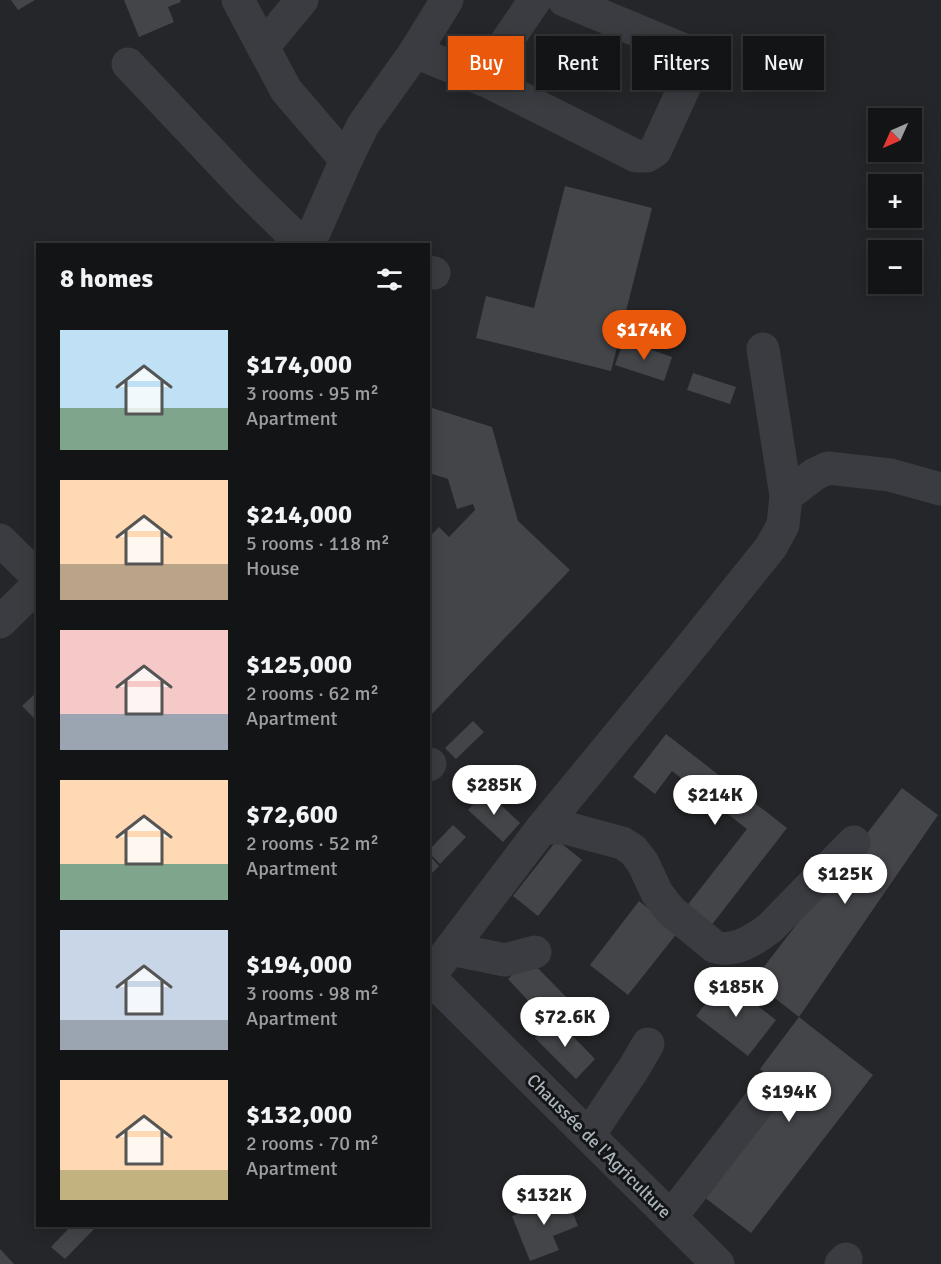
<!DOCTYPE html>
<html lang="en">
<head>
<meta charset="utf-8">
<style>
	:root { --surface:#131415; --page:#1c1d1e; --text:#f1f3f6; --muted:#9d9ea0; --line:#323334; --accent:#ea580c }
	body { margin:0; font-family:Signika,sans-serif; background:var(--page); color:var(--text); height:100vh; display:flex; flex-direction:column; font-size:22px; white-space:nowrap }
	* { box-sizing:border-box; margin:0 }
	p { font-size:20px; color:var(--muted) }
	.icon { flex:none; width:33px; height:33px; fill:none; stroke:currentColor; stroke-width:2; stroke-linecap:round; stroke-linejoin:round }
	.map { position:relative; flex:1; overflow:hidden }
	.details { position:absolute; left:36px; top:243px; width:394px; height:984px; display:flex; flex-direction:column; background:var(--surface); border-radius:0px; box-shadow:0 3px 15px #0003,0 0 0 2px var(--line) }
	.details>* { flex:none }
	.top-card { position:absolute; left:448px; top:36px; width:402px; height:54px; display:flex; gap:12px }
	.needle { width:39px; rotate:225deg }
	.tools { position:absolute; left:868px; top:108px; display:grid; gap:12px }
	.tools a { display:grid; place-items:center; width:54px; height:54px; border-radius:0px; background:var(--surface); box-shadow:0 3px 15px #0003,0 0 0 2px var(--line); font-size:30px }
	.price { position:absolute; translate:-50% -51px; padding:0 14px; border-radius:21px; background:#fff; color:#222; font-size:20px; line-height:39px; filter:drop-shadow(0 2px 3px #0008) }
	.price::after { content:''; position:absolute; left:50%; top:36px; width:18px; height:14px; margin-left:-9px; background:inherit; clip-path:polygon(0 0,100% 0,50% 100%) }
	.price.selected { background:var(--accent); color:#fff }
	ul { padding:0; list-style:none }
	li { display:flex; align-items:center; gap:18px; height:150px; padding:0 24px }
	li span { display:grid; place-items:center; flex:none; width:168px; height:120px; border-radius:0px; color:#555 }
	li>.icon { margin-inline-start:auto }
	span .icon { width:72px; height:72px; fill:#fffc; stroke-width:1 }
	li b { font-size:26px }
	h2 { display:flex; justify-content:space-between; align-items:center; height:72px; padding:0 24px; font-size:26px }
	.chip { padding:0 21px; border-radius:0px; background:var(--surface); box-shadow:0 3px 15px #0003,0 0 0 2px var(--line); font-size:21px; line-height:54px }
	.chip.selected { background:var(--accent); color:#fff }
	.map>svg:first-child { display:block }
</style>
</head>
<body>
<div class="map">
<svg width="941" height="1264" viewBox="0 0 941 1264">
	<rect width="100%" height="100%" fill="#191a1c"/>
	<path fill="#252629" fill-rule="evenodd" d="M0 0H941V1264H0ZM879 118H912V152H879ZM879 184H912V218H879ZM38 244H429V1226H38ZM879 250H912V284H879Z"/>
	<g fill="#434549">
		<polygon points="11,0 35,0 18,10"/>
		<polygon points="124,0 180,0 181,2 168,7 174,22 139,37"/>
		<polygon points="565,186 652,208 611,371 476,338 486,296 534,308"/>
		<polygon points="624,340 672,357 664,381 615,365"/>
		<polygon points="693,373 736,387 730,404 687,390"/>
		<polygon points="429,407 492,427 518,521 570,570 429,717 429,537 439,527 449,537 475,510 473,504 457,509 448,479 429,473"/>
		<polygon points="38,691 38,722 22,706"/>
		<polygon points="473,721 484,732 456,759 445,748"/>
		<polygon points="666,734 787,828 707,931 682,912 747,829 672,771 655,794 633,777"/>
		<polygon points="902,788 938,815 799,1017 753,981"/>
		<polygon points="486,791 520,823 503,842 468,810"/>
		<polygon points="453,825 466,837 440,864 429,853 429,850"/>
		<polygon points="557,840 582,860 538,916 513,896"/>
		<polygon points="429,855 439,866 429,876"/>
		<polygon points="639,901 678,932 628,995 590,965"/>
		<polygon points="529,959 569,1000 547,1021 508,979"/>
		<polygon points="724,980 776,1020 748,1056 696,1016"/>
		<polygon points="799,1017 873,1075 751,1233 704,1197 787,1090 760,1069"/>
		<polygon points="555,1018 595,1059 576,1079 535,1038"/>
		<polygon points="566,1195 578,1226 553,1236 559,1250 530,1261 512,1216"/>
		<polygon points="71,1226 94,1226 96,1227 65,1259 51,1247"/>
		<polygon points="0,1249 14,1264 0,1264"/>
	</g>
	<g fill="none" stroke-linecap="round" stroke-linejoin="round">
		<g stroke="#3a3c41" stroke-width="33">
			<polyline points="238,0 286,90 346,160"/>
			<polyline points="263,47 302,0"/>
			<polyline points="415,52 489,82 636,156 647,156 655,151 694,66 694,58 689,52 564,0"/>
			<polyline points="128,64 247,190 302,244"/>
			<polyline points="481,79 535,0"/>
			<polyline points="309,244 346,160 363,125 415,52 447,0"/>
			<polyline points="429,272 434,273"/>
			<polyline points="786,496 815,474 828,468 890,475 941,489"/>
			<polyline points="0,540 38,577"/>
			<polyline points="0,622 38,585"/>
			<polyline points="429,765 430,764"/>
			<path d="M542 828H566L622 843 633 850 643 863 657 893 663 901 671 911 715 947C735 953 755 939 770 928L854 842"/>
			<polyline points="451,949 505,960 535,952"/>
			<polyline points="429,977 542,828 682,658 771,547 783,525 786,496 763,349"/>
			<polyline points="429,977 718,1264"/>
			<polyline points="589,1135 634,1068 648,1044"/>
			<polyline points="671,1217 762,1099"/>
			<polyline points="841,1264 846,1259"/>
		</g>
	</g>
	<g text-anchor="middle" stroke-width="6" stroke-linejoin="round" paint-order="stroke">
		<g font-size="18" fill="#abb3bc" stroke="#141517">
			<text transform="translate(599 1146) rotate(45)" y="6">Chaussée de l'Agriculture</text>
		</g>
	</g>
</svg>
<div class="tools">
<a><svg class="needle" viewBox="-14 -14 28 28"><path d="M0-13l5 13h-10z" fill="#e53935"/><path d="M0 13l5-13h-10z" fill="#9d9ea0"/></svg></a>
<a>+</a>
<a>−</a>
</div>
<b class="price selected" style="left:644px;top:361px">$174K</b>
<b class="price" style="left:494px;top:816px">$285K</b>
<b class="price" style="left:715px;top:826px">$214K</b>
<b class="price" style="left:845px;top:905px">$125K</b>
<b class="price" style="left:736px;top:1018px">$185K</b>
<b class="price" style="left:565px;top:1048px">$72.6K</b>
<b class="price" style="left:789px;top:1123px">$194K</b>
<b class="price" style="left:544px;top:1226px">$132K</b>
<div class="top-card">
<a class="chip selected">Buy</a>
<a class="chip">Rent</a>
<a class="chip">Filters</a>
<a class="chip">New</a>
</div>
<section class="details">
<h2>8 homes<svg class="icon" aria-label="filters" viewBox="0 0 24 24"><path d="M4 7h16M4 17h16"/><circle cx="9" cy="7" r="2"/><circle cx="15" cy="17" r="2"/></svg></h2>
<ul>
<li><span style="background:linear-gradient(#bfe0f5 65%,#7fa58c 0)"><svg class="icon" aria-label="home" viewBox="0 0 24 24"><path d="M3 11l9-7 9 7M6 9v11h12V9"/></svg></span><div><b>$174,000</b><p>3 rooms · 95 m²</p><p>Apartment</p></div></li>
<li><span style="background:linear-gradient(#ffd9b3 70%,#b9a48a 0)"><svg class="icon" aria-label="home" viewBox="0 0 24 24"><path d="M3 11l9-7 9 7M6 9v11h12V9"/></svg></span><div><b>$214,000</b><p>5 rooms · 118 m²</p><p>House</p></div></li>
<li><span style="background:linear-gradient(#f6c9c9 70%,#9aa5b1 0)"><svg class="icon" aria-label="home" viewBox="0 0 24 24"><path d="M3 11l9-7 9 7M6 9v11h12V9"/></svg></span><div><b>$125,000</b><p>2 rooms · 62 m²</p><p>Apartment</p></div></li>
<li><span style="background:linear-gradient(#ffd9b3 70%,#7fa58c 0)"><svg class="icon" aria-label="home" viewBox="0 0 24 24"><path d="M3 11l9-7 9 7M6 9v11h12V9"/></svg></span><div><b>$72,600</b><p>2 rooms · 52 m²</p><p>Apartment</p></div></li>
<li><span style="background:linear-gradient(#c9d6e8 75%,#9aa5b1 0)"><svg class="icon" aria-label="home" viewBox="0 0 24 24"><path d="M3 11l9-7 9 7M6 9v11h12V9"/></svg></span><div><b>$194,000</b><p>3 rooms · 98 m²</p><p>Apartment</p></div></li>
<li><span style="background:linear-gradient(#ffd9b3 75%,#c2b280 0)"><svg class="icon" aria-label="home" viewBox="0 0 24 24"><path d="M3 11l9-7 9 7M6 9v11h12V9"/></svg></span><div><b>$132,000</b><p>2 rooms · 70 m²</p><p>Apartment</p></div></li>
</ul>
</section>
</div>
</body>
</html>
